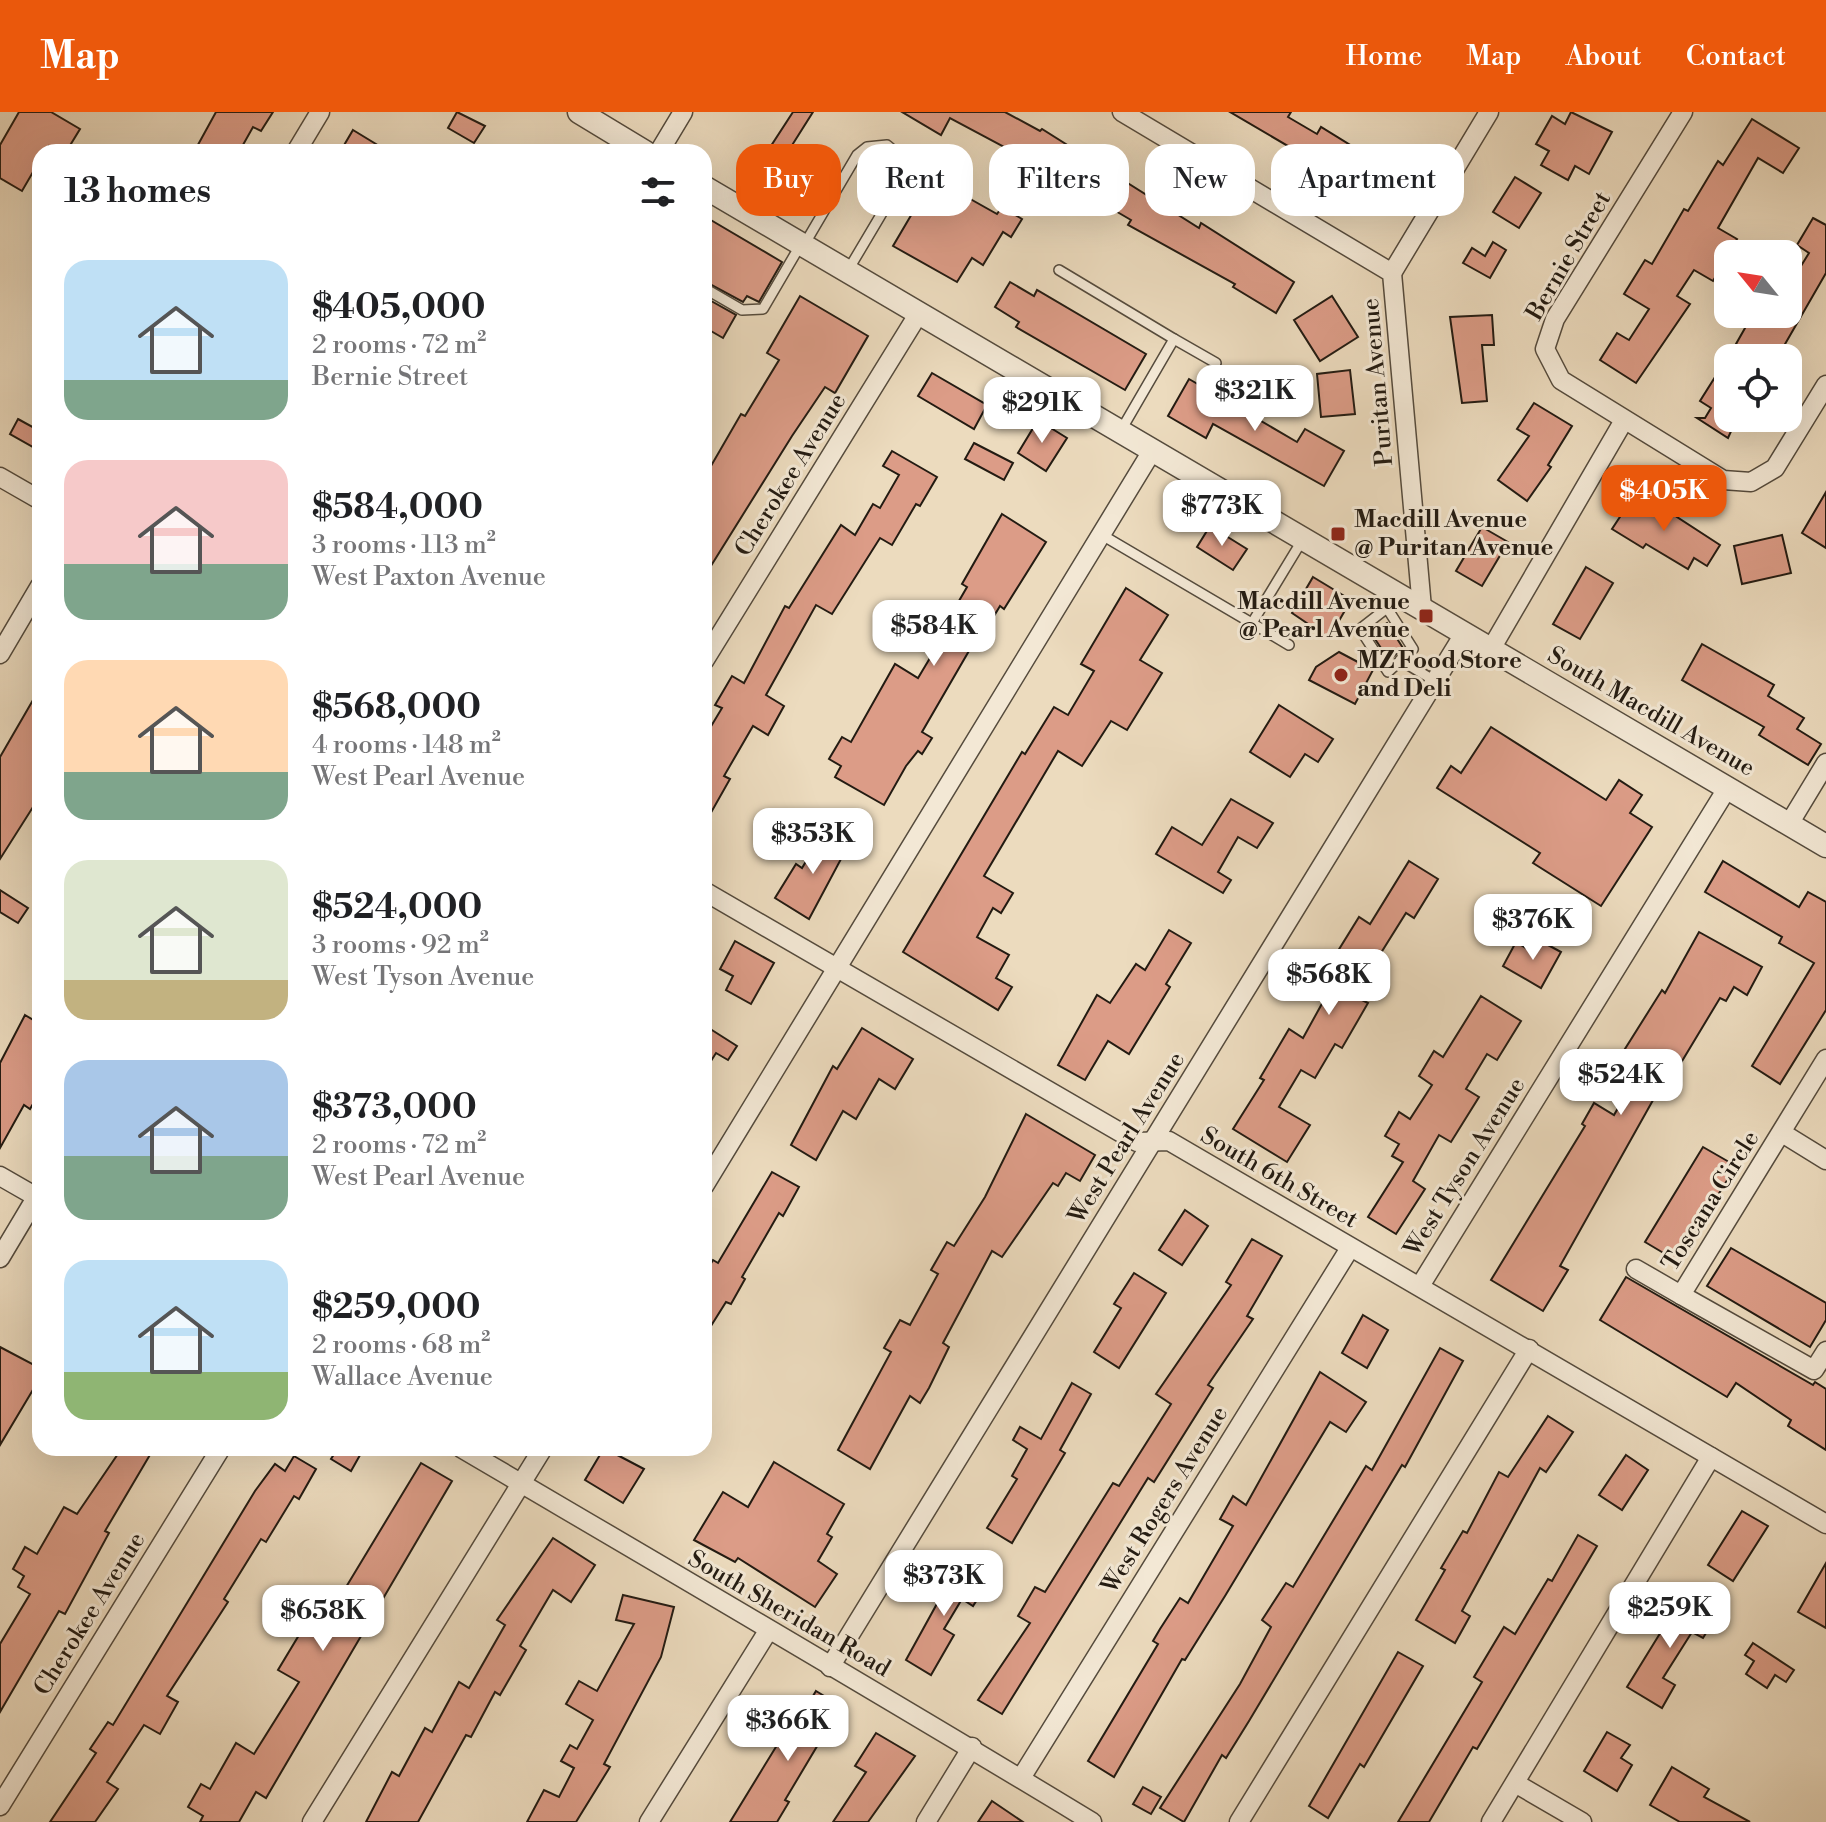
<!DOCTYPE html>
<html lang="en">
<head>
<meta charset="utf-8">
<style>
	:root { --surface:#fff; --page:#f2f2f2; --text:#202124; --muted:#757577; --accent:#ea580c }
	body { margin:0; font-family:"Libre Bodoni",serif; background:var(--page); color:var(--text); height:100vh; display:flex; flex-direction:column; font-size:30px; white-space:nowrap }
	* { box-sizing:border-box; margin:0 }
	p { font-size:26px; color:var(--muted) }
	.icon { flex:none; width:44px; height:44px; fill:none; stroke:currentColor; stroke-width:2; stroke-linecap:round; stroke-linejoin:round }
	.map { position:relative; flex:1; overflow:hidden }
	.sheet { position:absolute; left:32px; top:32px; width:680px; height:1312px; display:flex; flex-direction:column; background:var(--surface); border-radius:24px; box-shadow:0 8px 32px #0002 }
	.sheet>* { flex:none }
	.top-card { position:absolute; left:736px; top:32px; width:760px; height:72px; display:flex; gap:16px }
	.needle { width:52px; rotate:300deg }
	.controls { position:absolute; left:1714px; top:128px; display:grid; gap:16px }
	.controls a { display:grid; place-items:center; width:88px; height:88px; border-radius:16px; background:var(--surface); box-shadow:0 8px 32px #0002; font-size:40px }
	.price { position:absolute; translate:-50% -68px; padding:0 18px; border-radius:16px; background:#fff; color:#222; font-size:26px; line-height:52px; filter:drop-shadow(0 2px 4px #0008) }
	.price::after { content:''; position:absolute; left:50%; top:48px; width:24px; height:18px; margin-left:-12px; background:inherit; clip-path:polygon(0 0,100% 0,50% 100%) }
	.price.current { background:var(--accent); color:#fff }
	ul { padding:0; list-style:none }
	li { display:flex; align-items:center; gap:24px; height:200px; padding:0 32px }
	li span { display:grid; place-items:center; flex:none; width:224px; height:160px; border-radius:24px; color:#555 }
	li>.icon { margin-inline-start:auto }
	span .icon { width:96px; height:96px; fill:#fffc; stroke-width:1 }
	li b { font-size:34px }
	h2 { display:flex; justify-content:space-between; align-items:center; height:96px; padding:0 32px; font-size:34px }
	.pill { padding:0 28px; border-radius:24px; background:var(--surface); box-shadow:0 8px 32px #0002; font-size:28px; line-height:72px }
	.pill.current { background:var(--accent); color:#fff }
	header { display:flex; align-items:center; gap:48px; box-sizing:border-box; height:112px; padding:0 40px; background:var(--accent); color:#fff }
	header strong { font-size:38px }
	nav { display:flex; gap:44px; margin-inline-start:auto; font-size:28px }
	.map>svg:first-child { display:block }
</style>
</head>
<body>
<header>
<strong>Map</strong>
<nav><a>Home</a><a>Map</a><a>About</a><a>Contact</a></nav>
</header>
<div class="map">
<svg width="1826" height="1710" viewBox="0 0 1826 1710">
	<rect width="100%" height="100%" fill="#ecdbbe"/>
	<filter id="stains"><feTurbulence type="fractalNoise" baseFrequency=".0025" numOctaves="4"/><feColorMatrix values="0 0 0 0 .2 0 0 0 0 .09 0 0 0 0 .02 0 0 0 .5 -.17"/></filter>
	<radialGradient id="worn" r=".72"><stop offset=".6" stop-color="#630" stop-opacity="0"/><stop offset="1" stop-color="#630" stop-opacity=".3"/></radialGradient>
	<g fill="#dc9c87" stroke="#231b12" stroke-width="2">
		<polygon points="19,0 51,0 80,17 66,40 49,34 45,40 40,40 40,48 22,79 0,66 0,33"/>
		<polygon points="216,0 273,0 261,19 253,15 239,40 194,40"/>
		<polygon points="457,0 485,14 474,31 448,16"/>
		<polygon points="793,0 813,0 784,46 769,37"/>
		<polygon points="902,0 1005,0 1040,19 1042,17 1199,116 1201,111 1294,170 1276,201 1233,175 1235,172 1128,113 1131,108 1078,77 1081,73 1050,53 1047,58 950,6 941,23"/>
		<polygon points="1230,0 1291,0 1288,5 1317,22 1321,15 1378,50 1384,40 1407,53 1385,91"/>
		<polygon points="1571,0 1612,20 1589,62 1575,54 1568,68 1541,53 1549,39 1536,32 1552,4 1565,12"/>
		<polygon points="1752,7 1799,36 1783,61 1758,46 1718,116 1737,127 1728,142 1728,159 1721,155 1713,169 1694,158 1677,184 1690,192 1636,271 1600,248 1617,221 1629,228 1649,197 1624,182 1645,148 1652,152 1684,97 1688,99 1718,49 1723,53"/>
		<polygon points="353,18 389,40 340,40"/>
		<polygon points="1515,65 1541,81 1519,116 1493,100"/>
		<polygon points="933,66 997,102 1002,95 1022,107 1011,125 1003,120 983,153 972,146 957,170 893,134"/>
		<polygon points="704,104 782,150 759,190 747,184 743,190 704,169"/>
		<polygon points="1813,106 1826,113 1826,161 1777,246 1744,246 1748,239 1736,232 1753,202 1788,202 1788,175 1809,141 1797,133"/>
		<polygon points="1493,130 1506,138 1490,166 1463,151 1472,136 1485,144"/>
		<polygon points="1010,170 1034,184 1037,178 1146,242 1125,278 1016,215 1019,210 995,195"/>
		<polygon points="800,184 868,224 835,281 825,275 792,324 704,465 704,366 741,302 745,304 779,248 767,241"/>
		<polygon points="1332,184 1358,225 1320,249 1294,208"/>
		<polygon points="704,185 736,203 723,226 704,215"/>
		<polygon points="1492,203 1494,233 1482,233 1487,289 1462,291 1450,205"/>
		<polygon points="1350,258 1355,302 1321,305 1317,262"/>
		<polygon points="932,261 987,293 974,317 918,284"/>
		<polygon points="1717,262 1728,270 1728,306 1737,306 1728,326 1697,306 1705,306 1711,296 1700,289"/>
		<polygon points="1189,267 1297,330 1305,317 1344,339 1324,374 1213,312 1206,326 1168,304"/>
		<polygon points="1534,291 1572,314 1548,353 1551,355 1527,389 1498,368 1529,324 1517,317"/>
		<polygon points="18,307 40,319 40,339 10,322"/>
		<polygon points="1038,308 1067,326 1046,359 1018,341"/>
		<polygon points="974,331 1013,351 1004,368 965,347"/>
		<polygon points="892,339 937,365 920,394 916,392 892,433 880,426 832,502 816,493 766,583 784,594 768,623 753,614 724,664 730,667 704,713 704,626 722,596 715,593 732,564 744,571 785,494 789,496 841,413 855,423 873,392 880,396 899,363 883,354"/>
		<polygon points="1637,379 1720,433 1707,454 1694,446 1688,457 1646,432 1643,436 1612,417"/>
		<polygon points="1826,380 1826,436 1802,421"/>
		<polygon points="1002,402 1046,430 1004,497 1000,494 976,534 973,532 922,620 932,626 922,642 918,639 906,654 884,693 835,665 841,654 829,647 842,625 851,630 895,552 918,566 936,536 923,529 931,515 941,520 967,475 962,472"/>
		<polygon points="1210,414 1247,437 1233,458 1197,435"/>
		<polygon points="1482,415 1508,430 1482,474 1456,459"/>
		<polygon points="1782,423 1791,461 1742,472 1734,434"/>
		<polygon points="1586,455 1613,471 1580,527 1553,512"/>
		<polygon points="1313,465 1351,488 1329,526 1292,501"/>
		<polygon points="1126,476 1168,503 1140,548 1162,561 1127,618 1111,609 1082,654 1058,639 984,764 1013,781 1001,801 993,796 977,825 1009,843 996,866 1012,875 998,898 903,840 1022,640 1025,642 1054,595 1068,603 1094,559 1081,552"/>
		<polygon points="1387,511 1403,536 1389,548 1371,521"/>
		<polygon points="1702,532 1774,573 1768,584 1804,606 1797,617 1821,632 1808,653 1759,623 1764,615 1682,568"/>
		<polygon points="1339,540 1373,558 1355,592 1309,568 1316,555"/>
		<polygon points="40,576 40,684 0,747 0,645"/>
		<polygon points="1279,593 1333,627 1318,650 1305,642 1290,665 1250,640"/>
		<polygon points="1491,615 1606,688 1619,668 1642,683 1630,701 1652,715 1601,794 1533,751 1540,741 1437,676 1451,654 1461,661"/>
		<polygon points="1231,687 1273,711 1257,736 1238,725 1218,760 1231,768 1223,781 1156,742 1172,715 1202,733"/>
		<polygon points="825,718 849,732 809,807 775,786 796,752 802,756"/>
		<polygon points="1409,749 1438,767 1414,806 1406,801 1354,884 1368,891 1342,936 1335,932 1315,966 1301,958 1279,995 1310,1013 1287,1050 1233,1017 1264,968 1260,966 1289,917 1303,926 1324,888 1312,881 1359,805 1370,812"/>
		<polygon points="1723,749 1799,795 1808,780 1826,790 1826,898 1780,972 1752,954 1814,851 1779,831 1782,825 1705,780"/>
		<polygon points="0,778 28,796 18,811 0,800"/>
		<polygon points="1169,818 1191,831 1166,872 1170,875 1129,942 1108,929 1085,968 1058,953 1097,883 1110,891 1136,852 1145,858"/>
		<polygon points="1699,820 1762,855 1747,883 1734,875 1726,889 1720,886 1661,984 1657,981 1560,1154 1568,1158 1543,1199 1491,1168 1585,1014 1582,1012 1594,991 1614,1003 1634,968 1613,956 1662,878 1665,881"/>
		<polygon points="1535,826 1561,840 1541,876 1503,854 1516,830 1529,838"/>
		<polygon points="735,829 774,851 751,892 726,878 733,864 720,857"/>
		<polygon points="1481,884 1521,909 1497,948 1487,942 1466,977 1479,985 1451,1030 1439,1023 1413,1069 1425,1077 1396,1122 1368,1105 1403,1050 1392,1044 1399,1032 1385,1024 1399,1000 1410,1007 1432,973 1419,964 1434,939 1443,945"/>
		<polygon points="25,903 40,912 40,980 30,997 24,993 0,1036 0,951"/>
		<polygon points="704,913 737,934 728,948 716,941 704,960"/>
		<polygon points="862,916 913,947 895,977 879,967 856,1007 843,999 816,1048 791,1033 833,954 837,957"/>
		<polygon points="1026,1002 1095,1043 1080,1069 1066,1061 1058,1074 1053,1071 1002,1145 992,1139 943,1231 949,1235 929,1276 920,1291 910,1284 870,1357 838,1338 891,1240 884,1236 900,1208 910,1213 938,1162 931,1158 947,1130 954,1134 985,1085"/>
		<polygon points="1703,1035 1736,1054 1677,1149 1645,1130"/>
		<polygon points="772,1060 799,1075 783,1104 779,1101 742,1165 745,1167 731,1192 726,1190 704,1225 704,1163 713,1148 718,1151"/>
		<polygon points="1185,1098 1208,1114 1182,1153 1159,1138"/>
		<polygon points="1252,1127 1282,1144 1247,1204 1253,1207 1208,1273 1213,1276 1154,1370 1148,1366 1002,1602 978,1588 1030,1511 1018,1504 1035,1475 1045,1480 1113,1371 1119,1374 1171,1292 1156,1282 1231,1173 1226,1170"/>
		<polygon points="1731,1136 1826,1191 1826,1208 1810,1235 1707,1174"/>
		<polygon points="1134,1161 1166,1181 1119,1256 1094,1240 1121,1196 1114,1192"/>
		<polygon points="1626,1165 1813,1273 1815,1270 1826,1277 1826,1338 1788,1314 1791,1308 1736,1271 1727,1285 1600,1208"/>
		<polygon points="1363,1203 1388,1218 1367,1256 1342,1241"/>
		<polygon points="0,1235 40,1256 40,1266 0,1333"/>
		<polygon points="1440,1236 1463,1249 1405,1355 1402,1353 1249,1609 1226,1646 1222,1643 1184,1710 1160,1696 1240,1572 1271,1515 1262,1508 1286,1471 1293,1475 1366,1354 1372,1358"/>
		<polygon points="1320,1260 1366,1290 1346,1320 1330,1310 1225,1484 1185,1548 1182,1547 1114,1665 1088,1649 1158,1532 1153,1529 1160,1517 1180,1486 1188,1491 1233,1414 1220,1407 1233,1384 1246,1393"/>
		<polygon points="1072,1271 1091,1282 1060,1338 1065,1341 1012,1431 987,1416 1017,1367 1012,1364 1027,1337 1013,1328 1020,1315 1041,1327"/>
		<polygon points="1548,1304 1573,1320 1546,1360 1540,1356 1462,1499 1470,1504 1455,1531 1416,1508 1445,1458 1441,1456 1463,1419 1467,1421 1499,1360 1508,1365"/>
		<polygon points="122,1336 154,1336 105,1419 109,1421 65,1502 59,1499 0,1600 0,1532 30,1482 18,1475 24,1464 13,1457 25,1435 37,1442 64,1395 77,1402"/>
		<polygon points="338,1336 364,1336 351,1359 331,1347"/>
		<polygon points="604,1336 644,1357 623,1391 585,1368"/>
		<polygon points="1626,1343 1648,1358 1622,1398 1599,1383"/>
		<polygon points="294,1344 316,1357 299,1387 294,1384 266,1430 261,1427 224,1487 228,1490 167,1584 178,1590 160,1622 144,1613 107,1670 118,1677 95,1710 50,1710 96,1641 90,1637 108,1610 113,1613 255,1379 275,1352 285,1359"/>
		<polygon points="774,1350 844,1392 827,1422 832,1425 818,1449 837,1462 815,1495 738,1446 735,1450 694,1428 723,1380 748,1395"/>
		<polygon points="421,1351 452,1369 266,1686 256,1680 239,1710 200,1710 203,1704 188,1695 201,1672 210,1677 236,1631 254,1642 299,1570 278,1558 299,1523 279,1511 290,1491 317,1507 329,1486 337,1490"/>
		<polygon points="1742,1399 1768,1414 1733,1469 1708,1453"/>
		<polygon points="1578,1423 1597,1434 1477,1637 1473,1635 1429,1710 1398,1710 1482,1570 1474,1565 1504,1515 1515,1522 1548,1467 1552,1469"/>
		<polygon points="553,1426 595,1453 571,1490 553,1478 520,1534 526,1538 500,1583 495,1580 471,1625 466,1623 418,1710 366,1710 392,1660 399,1664 425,1616 432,1620 459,1570 469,1576 505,1513 497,1508"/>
		<polygon points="1826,1451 1826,1516 1798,1500"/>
		<polygon points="955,1452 987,1472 973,1494 962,1487 944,1517 954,1523 931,1563 906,1548 939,1488 934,1485"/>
		<polygon points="623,1483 674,1495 661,1545 604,1652 610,1655 576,1710 527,1710 544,1678 559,1685 574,1656 561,1649 570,1633 577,1637 593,1608 566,1592 579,1569 597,1579 634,1512 616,1508"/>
		<polygon points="1683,1484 1717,1503 1703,1526 1692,1520 1663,1566 1675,1573 1662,1596 1627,1575"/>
		<polygon points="1753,1531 1794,1558 1786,1570 1775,1563 1767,1576 1746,1562 1754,1549 1745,1543"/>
		<polygon points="1398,1540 1423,1554 1364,1655 1360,1652 1328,1706 1309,1694"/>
		<polygon points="816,1579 844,1596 822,1633 819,1631 785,1688 789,1690 777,1710 730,1710 782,1625 787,1628"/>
		<polygon points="1607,1620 1630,1633 1621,1646 1632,1653 1617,1679 1584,1659"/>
		<polygon points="876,1621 915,1644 868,1710 833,1710 866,1660 855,1654"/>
		<polygon points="1672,1655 1709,1677 1704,1685 1750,1710 1680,1710 1650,1693"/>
		<polygon points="1143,1675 1161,1685 1151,1702 1133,1692"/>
		<polygon points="992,1689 1023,1710 978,1710"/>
	</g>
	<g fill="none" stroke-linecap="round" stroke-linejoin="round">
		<g stroke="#554b3d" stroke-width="12">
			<g id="service">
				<polyline points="804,133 857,43 867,35 887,33 899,43 901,69 847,160"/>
				<polyline points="1059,158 1174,227 1120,320"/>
				<polyline points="704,176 742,198 763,197 801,132"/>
				<polyline points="1174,227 1216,251"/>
				<polyline points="1102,423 1289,533"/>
				<polyline points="1387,496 1413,537 1388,560 1360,517 1387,496 1393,482"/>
				<polyline points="1252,511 1303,427"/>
				<polyline points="1400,548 1435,569"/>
			</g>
		</g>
		<g stroke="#554b3d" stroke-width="21">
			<g id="minor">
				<polyline points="1122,0 1392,161 1422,496"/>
				<polyline points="1683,0 1555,207 1545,237 1561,268 1723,368 1751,370 1775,356 1826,273"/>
				<polyline points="296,40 320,0"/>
				<polyline points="659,40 683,0"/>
				<polyline points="1392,161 1489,0"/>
				<polyline points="0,365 40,388"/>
				<polyline points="1491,537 1623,310"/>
				<polyline points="0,542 40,474"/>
				<polyline points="704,549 919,201"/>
				<polyline points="1789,712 1826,651"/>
				<polyline points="704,779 1137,1030 1169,1029 1826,1412"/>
				<polyline points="1826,947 1681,1183 1814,1258 1826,1239"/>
				<polyline points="1782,1021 1826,1048"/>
				<polyline points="0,1064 40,1087"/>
				<polyline points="704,1074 1152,339"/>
				<polyline points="0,1146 40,1079"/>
				<polyline points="1636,1157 1681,1183"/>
				<polyline points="1420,1174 1728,675"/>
				<path d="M461,1336C672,1460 883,1583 1092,1710"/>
				<polyline points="830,1555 1464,522"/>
				<polyline points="1021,1666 1350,1136"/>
				<polyline points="1515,1671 1582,1710"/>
				<polyline points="0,1694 221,1336"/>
				<polyline points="312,1710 543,1336"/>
				<polyline points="649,1710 768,1519"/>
				<polyline points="926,1710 972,1635"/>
				<polyline points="1239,1710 1529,1237"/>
				<polyline points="1491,1710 1711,1345"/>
			</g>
		</g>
		<g stroke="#554b3d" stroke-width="25">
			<g id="tertiary">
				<polyline points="579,0 645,40"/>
				<polyline points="704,75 1826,734"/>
			</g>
		</g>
		<use href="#service" stroke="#f3e8d5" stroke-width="9"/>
		<use href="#minor" stroke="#f3e8d5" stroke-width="18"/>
		<use href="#tertiary" stroke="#f3e8d5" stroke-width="22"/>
	</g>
	<g fill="#8f2418" stroke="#f3e8d5" stroke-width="3">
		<rect x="1330" y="414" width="16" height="16" rx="4"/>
		<rect x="1418" y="496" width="16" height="16" rx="4"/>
		<circle cx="1341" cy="563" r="8"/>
	</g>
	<g text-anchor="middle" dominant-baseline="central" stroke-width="6" stroke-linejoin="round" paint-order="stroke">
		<g font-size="24" fill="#231b12" stroke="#f3e8d5">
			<text transform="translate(1569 144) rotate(-60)">Bernie Street</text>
			<text transform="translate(1378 270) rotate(-95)">Puritan Avenue</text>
			<text transform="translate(791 363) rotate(-58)">Cherokee Avenue</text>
			<text transform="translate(1651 600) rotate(30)">South Macdill Avenue</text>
			<text transform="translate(1127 1026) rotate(-58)">West Pearl Avenue</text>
			<text transform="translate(1465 1055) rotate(-58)">West Tyson Avenue</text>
			<text transform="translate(1279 1066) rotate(30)">South 6th Street</text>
			<text transform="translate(1711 1089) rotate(-58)">Toscana Circle</text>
			<text transform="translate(1165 1388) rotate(-58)">West Rogers Avenue</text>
			<text transform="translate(90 1502) rotate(-58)">Cherokee Avenue</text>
			<text transform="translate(789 1502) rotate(30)">South Sheridan Road</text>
		</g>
		<g font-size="24" font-weight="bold" fill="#231b12" stroke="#f3e8d5" text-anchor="start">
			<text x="1354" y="408">Macdill Avenue<tspan x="1354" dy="28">@ Puritan Avenue</tspan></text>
			<text x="1410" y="490" text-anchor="end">Macdill Avenue<tspan x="1410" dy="28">@ Pearl Avenue</tspan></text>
			<text x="1357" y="549">MZ Food Store<tspan x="1357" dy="28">and Deli</tspan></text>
		</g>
	</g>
	<rect width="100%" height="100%" filter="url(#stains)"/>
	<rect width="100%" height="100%" fill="url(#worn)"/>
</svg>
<div class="controls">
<a><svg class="needle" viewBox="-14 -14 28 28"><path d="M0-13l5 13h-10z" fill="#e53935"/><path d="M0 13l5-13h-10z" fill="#757577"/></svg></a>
<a><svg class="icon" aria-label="locate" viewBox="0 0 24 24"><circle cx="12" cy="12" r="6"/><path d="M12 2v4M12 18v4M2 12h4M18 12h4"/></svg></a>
</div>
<b class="price" style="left:1255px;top:321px">$321K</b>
<b class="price" style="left:1042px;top:333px">$291K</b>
<b class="price current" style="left:1664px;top:421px">$405K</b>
<b class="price" style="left:1222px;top:436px">$773K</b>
<b class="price" style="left:934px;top:556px">$584K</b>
<b class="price" style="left:813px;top:764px">$353K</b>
<b class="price" style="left:1533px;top:850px">$376K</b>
<b class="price" style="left:1329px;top:905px">$568K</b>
<b class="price" style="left:1621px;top:1005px">$524K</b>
<b class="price" style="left:944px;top:1506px">$373K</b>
<b class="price" style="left:1670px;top:1538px">$259K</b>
<b class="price" style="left:323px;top:1541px">$658K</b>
<b class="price" style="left:788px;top:1651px">$366K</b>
<div class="top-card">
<a class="pill current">Buy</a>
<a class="pill">Rent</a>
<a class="pill">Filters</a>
<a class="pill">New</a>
<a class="pill">Apartment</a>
</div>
<section class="sheet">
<h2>13 homes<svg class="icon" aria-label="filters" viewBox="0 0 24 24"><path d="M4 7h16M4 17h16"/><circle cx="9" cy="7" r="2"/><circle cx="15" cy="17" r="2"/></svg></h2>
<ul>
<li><span style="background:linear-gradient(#bfe0f5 75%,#7fa58c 0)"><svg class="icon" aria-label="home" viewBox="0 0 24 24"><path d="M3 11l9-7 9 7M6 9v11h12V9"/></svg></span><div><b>$405,000</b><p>2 rooms · 72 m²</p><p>Bernie Street</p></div></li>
<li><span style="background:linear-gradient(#f6c9c9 65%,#7fa58c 0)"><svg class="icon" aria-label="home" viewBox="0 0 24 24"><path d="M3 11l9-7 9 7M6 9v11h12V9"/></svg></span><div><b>$584,000</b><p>3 rooms · 113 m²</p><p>West Paxton Avenue</p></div></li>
<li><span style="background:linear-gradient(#ffd9b3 70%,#7fa58c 0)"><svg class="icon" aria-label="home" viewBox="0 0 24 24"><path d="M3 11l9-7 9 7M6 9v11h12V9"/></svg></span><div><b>$568,000</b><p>4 rooms · 148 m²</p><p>West Pearl Avenue</p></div></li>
<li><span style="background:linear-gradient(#dfe7d0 75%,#c2b280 0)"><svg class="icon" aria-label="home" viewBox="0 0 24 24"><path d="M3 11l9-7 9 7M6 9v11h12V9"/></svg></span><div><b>$524,000</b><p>3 rooms · 92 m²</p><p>West Tyson Avenue</p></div></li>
<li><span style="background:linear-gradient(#a9c7e8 60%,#7fa58c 0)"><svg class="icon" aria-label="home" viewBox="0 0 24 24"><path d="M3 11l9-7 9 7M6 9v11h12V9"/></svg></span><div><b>$373,000</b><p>2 rooms · 72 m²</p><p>West Pearl Avenue</p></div></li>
<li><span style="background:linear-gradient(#bfe0f5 70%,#8fb573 0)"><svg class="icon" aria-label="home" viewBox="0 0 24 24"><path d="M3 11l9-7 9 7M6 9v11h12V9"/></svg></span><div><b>$259,000</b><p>2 rooms · 68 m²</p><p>Wallace Avenue</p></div></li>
</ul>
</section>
</div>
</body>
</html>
